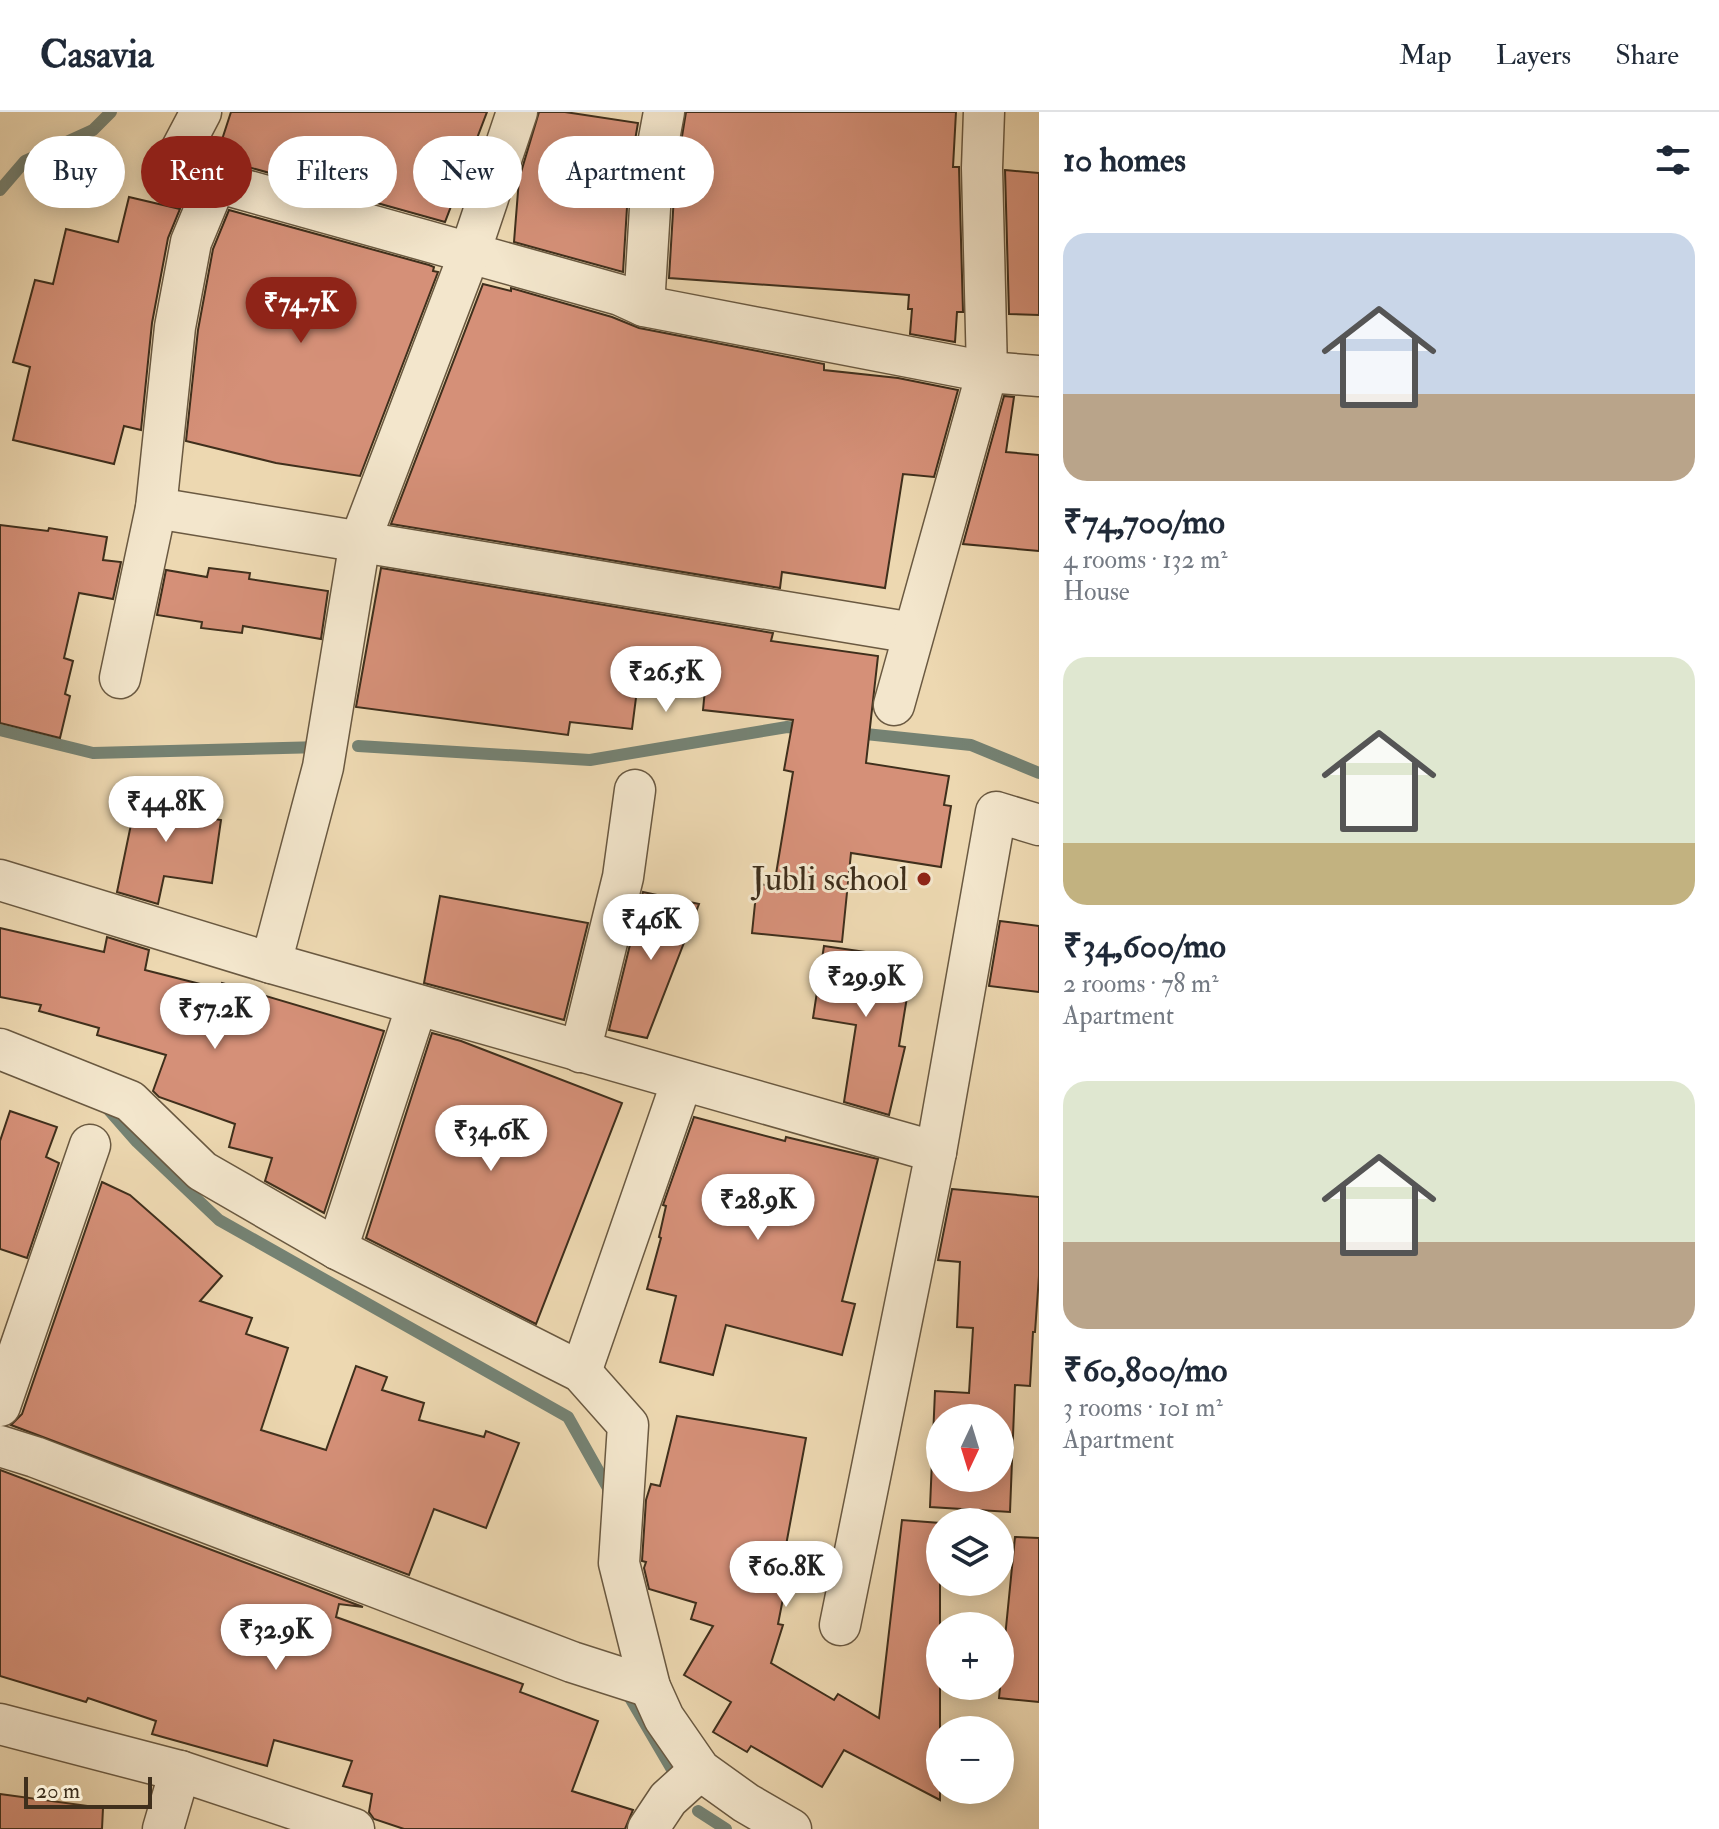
<!DOCTYPE html>
<html lang="en">
<head>
<meta charset="utf-8">
<style>
	:root { --surface:#fff; --page:#f6f6f7; --text:#1f2937; --muted:#747a83; --line:#e0e1e3; --accent:#8f2418 }
	body { margin:0; font-family:"IM FELL Double Pica",serif; background:var(--page); color:var(--text); height:100vh; display:flex; flex-direction:column; font-size:30px; white-space:nowrap }
	* { box-sizing:border-box; margin:0 }
	p { font-size:26px; color:var(--muted) }
	.icon { flex:none; width:44px; height:44px; fill:none; stroke:currentColor; stroke-width:2; stroke-linecap:round; stroke-linejoin:round }
	.map { position:relative; flex:1; overflow:hidden }
	.drawer { display:flex; flex-direction:column; background:var(--surface); width:680px }
	.drawer>* { flex:none }
	.hud { position:absolute; left:24px; top:24px; width:760px; height:72px; display:flex; gap:16px }
	.needle { width:52px; rotate:184deg }
	.tools { position:absolute; left:926px; top:1292px; display:grid; gap:16px }
	.tools a { display:grid; place-items:center; width:88px; height:88px; border-radius:50%; background:var(--surface); box-shadow:0 4px 20px #0003; font-size:40px }
	.scale { position:absolute; left:24px; bottom:20px; width:128px; box-sizing:border-box; padding-left:8px; border:4px solid #3f2f1c; border-top:0; font-size:22px; line-height:28px; white-space:nowrap; color:#3f2f1c; -webkit-text-stroke:6px #f3e6cc; paint-order:stroke }
	.price { position:absolute; translate:-50% -68px; padding:0 18px; border-radius:28px; background:#fff; color:#222; font-size:26px; line-height:52px; filter:drop-shadow(0 2px 4px #0008) }
	.price::after { content:''; position:absolute; left:50%; top:48px; width:24px; height:18px; margin-left:-12px; background:inherit; clip-path:polygon(0 0,100% 0,50% 100%) }
	.price.selected { background:var(--accent); color:#fff }
	ul { padding:0; list-style:none }
	li { display:grid; align-content:center; gap:16px; height:424px; padding:0 24px }
	li span { display:grid; place-items:center; height:248px; border-radius:24px; color:#555 }
	li>.icon { margin-inline-start:auto }
	span .icon { width:144px; height:144px; fill:#fffc; stroke-width:1 }
	li b { font-size:34px }
	h2 { display:flex; justify-content:space-between; align-items:center; height:96px; padding:0 24px; font-size:34px }
	.pill { padding:0 28px; border-radius:36px; background:var(--surface); box-shadow:0 4px 20px #0003; font-size:28px; line-height:72px }
	.pill.selected { background:var(--accent); color:#fff }
	header { display:flex; align-items:center; gap:48px; box-sizing:border-box; height:112px; padding:0 40px; background:var(--surface); border-bottom:2px solid var(--line) }
	header strong { font-size:38px }
	nav { display:flex; gap:44px; margin-inline-start:auto; font-size:28px }
	main { display:flex; flex:1; min-height:0 }
	.map>svg:first-child { display:block }
</style>
</head>
<body>
<header>
<strong>Casavia</strong>
<nav><a>Map</a><a>Layers</a><a>Share</a></nav>
</header>
<main>
<div class="map">
<svg width="1039" height="1717" viewBox="0 0 1039 1717">
	<rect width="100%" height="100%" fill="#edd8b1"/>
	<filter id="stains"><feTurbulence type="fractalNoise" baseFrequency=".0025" numOctaves="4"/><feColorMatrix values="0 0 0 0 .2 0 0 0 0 .09 0 0 0 0 .02 0 0 0 .5 -.17"/></filter>
	<radialGradient id="worn" r=".72"><stop offset=".6" stop-color="#630" stop-opacity="0"/><stop offset="1" stop-color="#630" stop-opacity=".3"/></radialGradient>
	<g fill="none" stroke-linecap="round" stroke-linejoin="round">
		<g stroke="#758273" stroke-width="12">
			<polyline points="0,78 25,49 93,18 111,0"/>
			<polyline points="0,618 93,641 322,635"/>
			<polyline points="856,621 971,633 1039,661"/>
			<polyline points="358,634 590,648 787,615 806,617"/>
			<polyline points="108,997 137,1030 219,1108 568,1305 608,1376 608,1386"/>
			<polyline points="626,1579 677,1666"/>
			<polyline points="698,1699 726,1717"/>
		</g>
	</g>
	<g fill="#d59078" stroke="#3f2f1c" stroke-width="2" fill-rule="evenodd">
		<polygon points="231,0 487,0 445,110 216,46"/>
		<polygon points="539,0 565,0 638,11 629,63 623,160 514,130 519,67"/>
		<polygon points="686,0 956,0 953,55 959,55 963,200 957,200 955,230 910,222 912,197 908,197 909,183 669,166 675,67"/>
		<polygon points="1005,58 1039,61 1039,203 1009,202"/>
		<polygon points="129,85 180,97 168,126 152,211 141,318 124,314 114,352 13,328 30,255 13,250 35,168 53,172 66,117 118,130"/>
		<polygon points="229,98 429,153 434,155 433,159 438,160 360,364 276,351 186,329 198,218 213,137"/>
		<polygon points="483,172 511,179 511,176 612,205 639,216 824,252 824,258 898,266 958,278 934,365 903,362 885,476 782,460 780,476 391,412"/>
		<polygon points="1004,284 1014,285 1006,340 1039,343 1039,439 963,432"/>
		<polygon points="0,413 48,419 49,416 107,425 103,448 121,450 113,487 79,481 64,546 73,549 65,582 70,584 60,626 0,611"/>
		<polygon points="209,456 250,461 249,467 328,479 321,527 243,514 242,521 201,516 202,510 157,503 166,458 207,465"/>
		<polygon points="381,456 773,521 771,529 878,544 866,651 949,664 944,693 951,694 941,755 851,741 842,830 752,821 757,772 774,774 793,660 784,658 793,608 703,598 705,577 638,570 632,617 570,610 568,623 356,595"/>
		<polygon points="140,669 181,678 177,701 221,708 212,771 164,764 158,792 117,780"/>
		<polygon points="643,780 699,792 647,926 609,918"/>
		<polygon points="440,784 588,811 564,908 424,871"/>
		<polygon points="1000,809 1039,814 1039,880 989,874"/>
		<polygon points="0,816 104,840 107,825 149,838 145,858 220,877 222,871 384,919 324,1101 265,1069 272,1046 229,1035 235,1012 159,985 153,979 166,943 97,923 99,916 39,899 41,893 0,885"/>
		<polygon points="824,834 908,846 902,884 907,885 899,934 905,935 889,1003 844,990 856,913 813,906"/>
		<polygon points="432,921 461,929 622,991 536,1212 366,1126"/>
		<polygon points="10,999 57,1015 46,1045 59,1051 27,1146 0,1137 0,1029"/>
		<polygon points="694,1005 785,1029 786,1025 878,1047 842,1189 855,1192 842,1243 726,1213 713,1263 660,1250 676,1184 647,1177 661,1126 659,1125 666,1094 663,1093"/>
		<polygon points="102,1070 130,1083 222,1164 200,1189 252,1206 246,1222 288,1236 261,1318 326,1338 356,1254 387,1265 382,1278 424,1291 419,1308 484,1325 486,1319 519,1331 486,1416 434,1397 409,1463 11,1313 22,1302"/>
		<path d="M952,1077L1039,1085V1164L1035,1220H1033L1030,1274L1015,1273L1010,1400L930,1395L935,1279L969,1281L973,1216L957,1215L960,1150L938,1148ZM940,1306H1000V1366H940Z"/>
		<polygon points="677,1304 806,1326 784,1444 791,1446 778,1512 783,1513 771,1551 834,1588 838,1582 879,1606 902,1408 940,1411 940,1688 844,1638 822,1675 751,1634 747,1640 713,1620 731,1590 684,1563 713,1514 691,1507 696,1491 649,1477 644,1456 646,1450 642,1449 646,1388 651,1372 660,1374"/>
		<polygon points="0,1358 363,1495 339,1492 336,1505 523,1572 520,1580 598,1609 572,1679 633,1698 625,1717 404,1717 374,1707 369,1700 372,1682 343,1674 352,1649 274,1628 267,1654 152,1622 156,1609 88,1586 86,1590 0,1564"/>
		<polygon points="1015,1425 1039,1426 1039,1590 999,1586"/>
		<polygon points="0,1682 103,1696 102,1717 0,1717"/>
	</g>
	<g fill="none" stroke-linecap="round" stroke-linejoin="round">
		<g stroke="#6a5941" stroke-width="43">
			<g id="minor">
				<polyline points="201,0 172,55 216,70 620,183 644,194 987,260 1039,264"/>
				<polyline points="644,194 652,64 664,0"/>
				<polyline points="156,396 913,521"/>
				<polyline points="120,566 156,396 175,215 191,130 216,70"/>
				<polyline points="894,593 987,260 982,56 984,0"/>
				<polyline points="0,768 271,851 936,1040"/>
				<polyline points="271,851 323,655 360,429 470,140 517,0"/>
				<polyline points="0,937 130,989 202,1059 337,1137 581,1260 628,1313 619,1451 650,1575 664,1606 700,1658 746,1691 791,1717"/>
				<polyline points="580,940 623,765 635,678"/>
				<polyline points="337,1137 417,893"/>
				<polyline points="581,1260 682,969"/>
				<polyline points="0,1294 90,1033"/>
				<polyline points="0,1334 35,1345 572,1550 650,1575"/>
				<polyline points="840,1513 936,1040 996,700 1039,713"/>
				<polyline points="0,1612 180,1659 354,1717"/>
				<polyline points="163,1717 180,1659"/>
				<polyline points="648,1717 668,1687 700,1658"/>
			</g>
		</g>
		<use href="#minor" stroke="#f3e6cc" stroke-width="40"/>
	</g>
	<circle fill="#8f2418" stroke="#f3e6cc" stroke-width="3" cx="924" cy="767" r="8"/>
	<g text-anchor="middle" dominant-baseline="central" stroke-width="6" stroke-linejoin="round" paint-order="stroke">
		<g font-size="34" fill="#3f2f1c" stroke="#f3e6cc" text-anchor="end">
			<text x="908" y="767">Jubli school</text>
		</g>
	</g>
	<rect width="100%" height="100%" filter="url(#stains)"/>
	<rect width="100%" height="100%" fill="url(#worn)"/>
</svg>
<div class="tools">
<a><svg class="needle" viewBox="-14 -14 28 28"><path d="M0-13l5 13h-10z" fill="#e53935"/><path d="M0 13l5-13h-10z" fill="#747a83"/></svg></a>
<a><svg class="icon" aria-label="layers" viewBox="0 0 24 24"><path d="M12 4l9 5-9 5-9-5zM3 14l9 5 9-5"/></svg></a>
<a>+</a>
<a>−</a>
</div>
<div class="scale">20 m</div>
<b class="price selected" style="left:301px;top:233px">₹74.7K</b>
<b class="price" style="left:666px;top:602px">₹26.5K</b>
<b class="price" style="left:166px;top:732px">₹44.8K</b>
<b class="price" style="left:651px;top:850px">₹46K</b>
<b class="price" style="left:866px;top:907px">₹29.9K</b>
<b class="price" style="left:215px;top:939px">₹57.2K</b>
<b class="price" style="left:491px;top:1061px">₹34.6K</b>
<b class="price" style="left:758px;top:1130px">₹28.9K</b>
<b class="price" style="left:786px;top:1497px">₹60.8K</b>
<b class="price" style="left:276px;top:1560px">₹32.9K</b>
<div class="hud">
<a class="pill">Buy</a>
<a class="pill selected">Rent</a>
<a class="pill">Filters</a>
<a class="pill">New</a>
<a class="pill">Apartment</a>
</div>
</div>
<section class="drawer">
<h2>10 homes<svg class="icon" aria-label="filters" viewBox="0 0 24 24"><path d="M4 7h16M4 17h16"/><circle cx="9" cy="7" r="2"/><circle cx="15" cy="17" r="2"/></svg></h2>
<ul>
<li><span style="background:linear-gradient(#c9d6e8 65%,#b9a48a 0)"><svg class="icon" aria-label="home" viewBox="0 0 24 24"><path d="M3 11l9-7 9 7M6 9v11h12V9"/></svg></span><div><b>₹74,700/mo</b><p>4 rooms · 132 m²</p><p>House</p></div></li>
<li><span style="background:linear-gradient(#dfe7d0 75%,#c2b280 0)"><svg class="icon" aria-label="home" viewBox="0 0 24 24"><path d="M3 11l9-7 9 7M6 9v11h12V9"/></svg></span><div><b>₹34,600/mo</b><p>2 rooms · 78 m²</p><p>Apartment</p></div></li>
<li><span style="background:linear-gradient(#dfe7d0 65%,#b9a48a 0)"><svg class="icon" aria-label="home" viewBox="0 0 24 24"><path d="M3 11l9-7 9 7M6 9v11h12V9"/></svg></span><div><b>₹60,800/mo</b><p>3 rooms · 101 m²</p><p>Apartment</p></div></li>
</ul>
</section>
</main>
</body>
</html>
